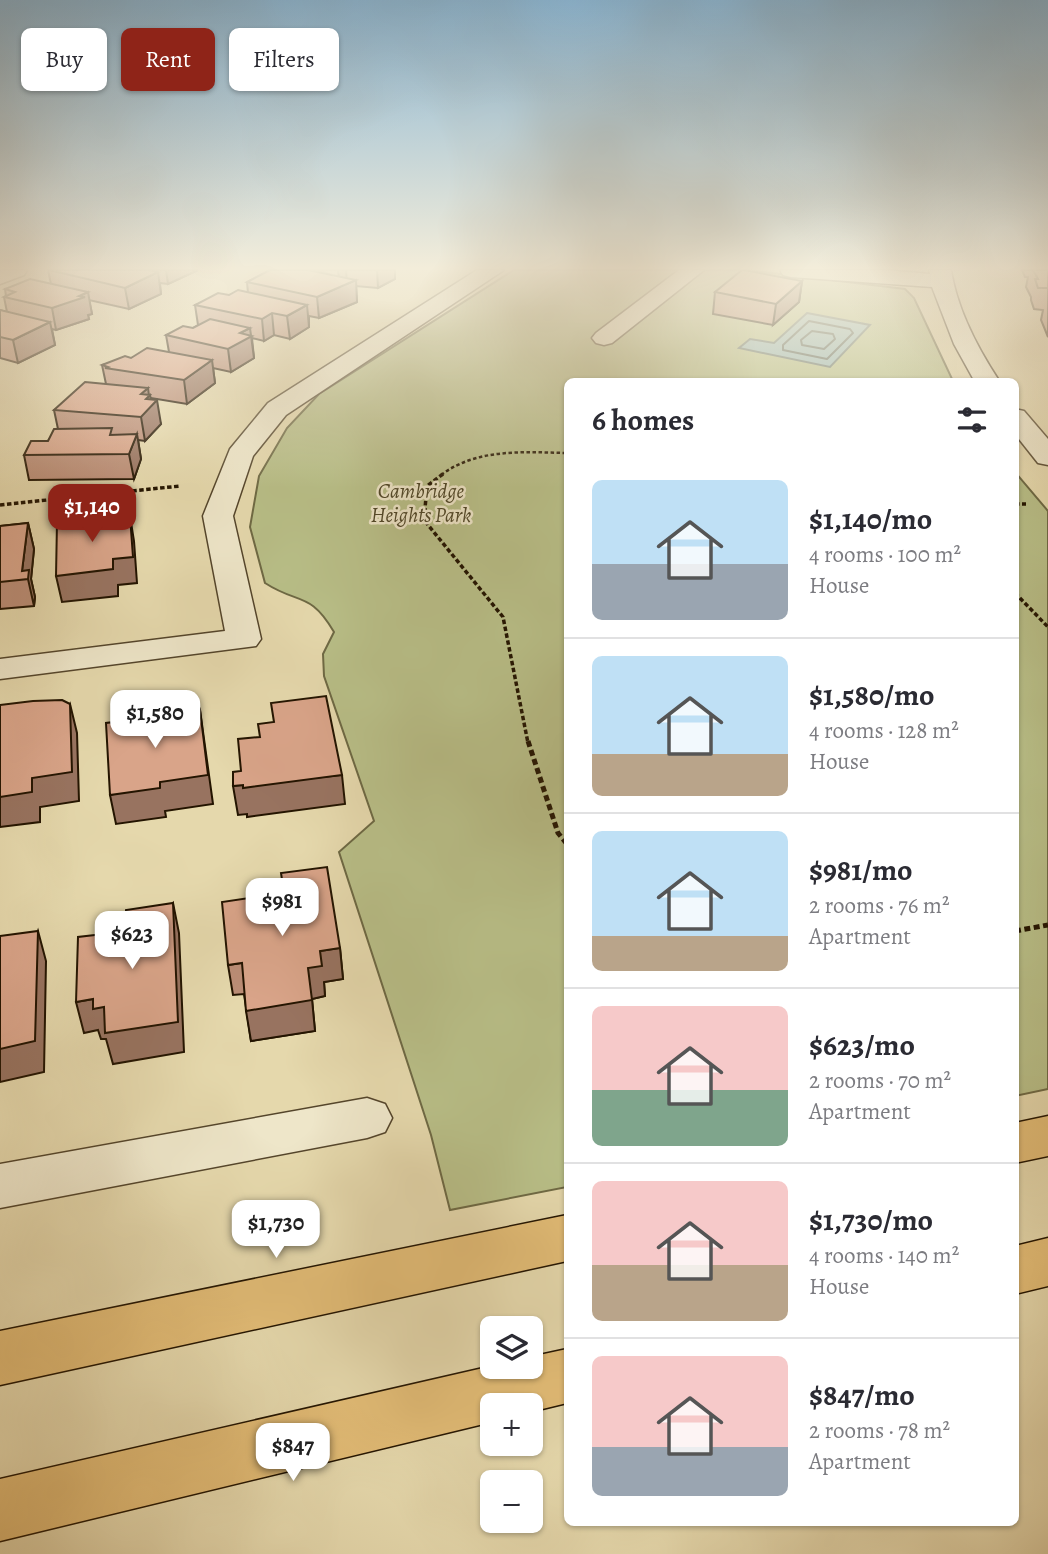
<!DOCTYPE html>
<html lang="en">
<head>
<meta charset="utf-8">
<style>
	:root { --surface:#fff; --page:#f2f2f3; --text:#2b2b33; --muted:#7c7c81; --line:#e1e1e2; --accent:#8f2418 }
	body { margin:0; font-family:Alegreya,serif; background:var(--page); color:var(--text); height:100vh; display:flex; flex-direction:column; font-size:26px; white-space:nowrap }
	* { box-sizing:border-box; margin:0 }
	p { font-size:23px; color:var(--muted) }
	.icon { flex:none; width:38px; height:38px; fill:none; stroke:currentColor; stroke-width:2; stroke-linecap:round; stroke-linejoin:round }
	.map { position:relative; flex:1; overflow:hidden }
	.side { position:absolute; left:564px; top:378px; width:455px; height:1148px; display:flex; flex-direction:column; background:var(--surface); border-radius:10px; box-shadow:0 2px 5px #0004 }
	.side>* { flex:none }
	.hud { position:absolute; left:21px; top:28px; width:438px; height:63px; display:flex; gap:14px }
	.buttons { position:absolute; left:480px; top:1316px; display:grid; gap:14px }
	.buttons a { display:grid; place-items:center; width:63px; height:63px; border-radius:10px; background:var(--surface); box-shadow:0 2px 5px #0004; font-size:35px }
	.price { position:absolute; translate:-50% -60px; padding:0 16px; border-radius:14px; background:#fff; color:#222; font-size:23px; line-height:46px; filter:drop-shadow(0 2px 4px #0008) }
	.price::after { content:''; position:absolute; left:50%; top:42px; width:21px; height:16px; margin-left:-10px; background:inherit; clip-path:polygon(0 0,100% 0,50% 100%) }
	.price.active { background:var(--accent); color:#fff }
	ul { padding:0; list-style:none }
	li { display:flex; align-items:center; gap:21px; height:175px; padding:0 28px }
	li+li { border-top:2px solid var(--line) }
	li span { display:grid; place-items:center; flex:none; width:196px; height:140px; border-radius:10px; color:#555 }
	li>.icon { margin-inline-start:auto }
	span .icon { width:84px; height:84px; fill:#fffc; stroke-width:1 }
	li b { font-size:30px }
	h2 { display:flex; justify-content:space-between; align-items:center; height:84px; padding:0 28px; font-size:30px }
	.pill { padding:0 24px; border-radius:10px; background:var(--surface); box-shadow:0 2px 5px #0004; font-size:24px; line-height:63px }
	.pill.active { background:var(--accent); color:#fff }
	.map>svg:first-child { display:block }
</style>
</head>
<body>
<div class="map">
<svg width="1048" height="1554" viewBox="0 0 1048 1554">
	<rect width="100%" height="100%" fill="#e5d8ac"/>
	<filter id="stains"><feTurbulence type="fractalNoise" baseFrequency=".00286" numOctaves="4"/><feColorMatrix values="0 0 0 0 .2 0 0 0 0 .09 0 0 0 0 .02 0 0 0 .5 -.17"/></filter>
	<radialGradient id="worn" r=".72"><stop offset=".6" stop-color="#630" stop-opacity="0"/><stop offset="1" stop-color="#630" stop-opacity=".3"/></radialGradient>
	<g fill="#b8be87" stroke="#6e6944" stroke-width="2">
		<path d="M514,270H748L905,289L914,298L953,381L567,382V1187L450,1210L431,1135L339,852L374,821L324,676L323,654L334,632C310,591 299,605 265,583L250,527L259,476L287,428L319,394Z"/>
		<polygon points="1015,472 1048,511 1048,1089 1015,1096"/>
	</g>
	<polygon fill="#9ab7b4" stroke="#6a766c" stroke-width="2" points="807,313 870,325 830,367 739,348 750,339 774,343"/>
	<g fill="none" stroke-linecap="round" stroke-linejoin="round">
		<g stroke="#5e665a" stroke-width="2">
			<polygon points="809,321 850,329 853,333 827,359 783,350 783,345"/>
			<polygon points="812,331 833,334 835,339 824,349 802,345 801,340"/>
		</g>
		<g stroke="#54452b" stroke-width="3">
			<g id="minor">
				<polygon points="0,270 27,270 24,275 0,284"/>
				<polygon points="477,270 504,270 286,415 253,456 233,516 261,639 256,646 0,679 0,659 225,631 203,516 230,449 268,403"/>
				<polygon points="679,270 704,270 612,343 604,345 596,343 592,338 596,333"/>
				<path d="M780,270H886L930,274L929,270H951C957,309 978,349 1000,382H975L954,344L932,287L791,277L783,275Z"/>
				<polygon points="1015,409 1024,411 1048,439 1048,465 1038,463 1015,434"/>
				<polygon points="367,1098 385,1104 392,1118 385,1132 367,1138 0,1208 0,1164"/>
			</g>
		</g>
		<g stroke="#231400" stroke-width="3">
			<g id="major">
				<polygon points="1048,1116 1048,1156 1015,1163 1015,1123"/>
				<polygon points="567,1215 567,1261 0,1385 0,1331"/>
				<polygon points="1048,1238 1048,1286 1015,1294 1015,1246"/>
				<polygon points="567,1349 567,1403 530,1412 530,1405 492,1405 492,1422 0,1541 0,1479 492,1366 530,1367 530,1357"/>
			</g>
		</g>
		<path stroke="#231400" stroke-width="2.5" stroke-dasharray="3.5 2.5" stroke-linecap="butt" d="M441,475C477,448 524,452 567,453"/>
		<g stroke="#231400" stroke-width="3.5" stroke-dasharray="4.5 2.5" stroke-linecap="butt">
			<polyline points="443,474 427,486 424,520 503,617 528,743"/>
			<polyline points="1015,504 1026,504"/>
			<polyline points="0,505 180,486"/>
			<polyline points="1015,593 1048,627"/>
		</g>
		<g stroke="#231400" stroke-width="5" stroke-dasharray="6 3.5" stroke-linecap="butt">
			<polyline points="528,741 558,833 567,844"/>
			<polyline points="1015,931 1048,925"/>
		</g>
		<use href="#minor" fill="#eee6c9" fill-rule="evenodd"/>
		<use href="#major" fill="#e2bc76" fill-rule="evenodd"/>
	</g>
	<g fill="#bb8d76" stroke="#231400" stroke-width="2">
		<polygon points="48,270 198,270 168,284 160,283 161,294 129,309 89,300 92,314 88,315 89,319 56,330 52,329 55,345 18,363 0,358 0,310 7,312 4,297 6,296 5,289 51,284"/>
		<polygon points="270,270 395,270 395,279 378,288 356,286 357,302 319,318 309,316 309,327 290,339 274,335 264,341 252,338 254,358 231,372 213,368 215,383 187,404 151,398 161,424 145,441 138,440 141,459 134,479 29,480 24,455 48,441 58,429 54,410 106,384 102,365 131,358 169,352 166,335 193,328 198,325 195,305 229,295 248,293 247,282"/>
		<polygon points="1022,270 1048,270 1048,337 1041,320 1043,310 1034,309 1031,300 1031,297 1026,287 1028,277 1025,277"/>
		<polygon points="802,281 799,302 773,325 713,314 715,292"/>
		<polygon points="28,523 34,549 31,579 35,597 34,606 0,609 0,526"/>
		<polygon points="340,948 343,979 324,982 325,996 312,999 315,1031 251,1041 244,994 233,995 228,965"/>
	</g>
	<g fill="#987360" stroke="#231400" stroke-width="2">
		<polygon points="166,270 198,270 168,284"/>
		<polygon points="338,270 346,270 347,284 356,280 357,302 319,318 317,297 340,287"/>
		<polygon points="377,270 395,270 395,279 378,288"/>
		<polygon points="158,272 161,294 129,309 125,288"/>
		<polygon points="802,281 799,302 773,325 776,304"/>
		<polygon points="88,292 92,314 88,315 89,319 56,330 52,308"/>
		<polygon points="307,305 309,327 290,339 287,316"/>
		<polygon points="272,313 274,335 264,341 262,319"/>
		<polygon points="50,322 55,345 18,363 13,340"/>
		<polygon points="250,328 254,358 231,372 228,349 240,333"/>
		<polygon points="212,360 215,383 187,404 184,380"/>
		<polygon points="148,388 149,396 150,395 152,405 157,400 161,424 145,441 141,417 141,394"/>
		<polygon points="137,434 141,459 134,479 129,454"/>
		<polygon points="130,516 134,541 137,583 118,585 118,596 62,602 56,576 113,559"/>
		<polygon points="28,523 34,549 31,579 35,597 34,606 28,579 22,571"/>
		<polygon points="70,704 77,733 79,801 40,807 40,822 0,827 0,797 32,778"/>
		<polygon points="200,710 213,804 165,811 166,817 116,824 110,795 160,782"/>
		<polygon points="342,775 345,804 247,817 247,814 238,815 233,786"/>
		<polygon points="173,903 179,933 184,1052 113,1064 106,1039 101,1039 98,1030 84,1033 76,1002 93,999"/>
		<polygon points="38,931 46,961 44,1072 0,1082 0,1049"/>
		<polygon points="340,948 343,979 324,982 325,996 312,999 315,1031 251,1041 246,1011 320,951"/>
	</g>
	<g fill="#d9a489" stroke="#231400" stroke-width="2">
		<polygon points="49,270 149,270 158,272 125,288"/>
		<polygon points="270,270 308,270 356,280 317,297 247,282"/>
		<polygon points="742,270 744,270 802,281 776,304 715,292"/>
		<polygon points="1033,270 1048,270 1048,288 1038,288 1035,279 1038,279"/>
		<polygon points="30,279 88,292 79,296 85,297 52,308 4,297 15,292 5,289"/>
		<polygon points="238,290 307,305 287,316 272,313 262,319 195,305 218,293 229,295"/>
		<polygon points="0,310 50,322 13,340 0,337"/>
		<polygon points="210,319 250,328 240,333 252,336 228,349 166,335 183,326 193,328"/>
		<polygon points="147,348 212,360 184,380 105,368 108,367 102,365 125,356 131,358"/>
		<polygon points="85,382 148,388 141,394 150,395 146,399 157,400 141,417 54,410"/>
		<polygon points="112,428 110,435 137,434 129,454 24,455 31,441 48,441 54,429"/>
		<polygon points="108,514 108,518 130,516 133,557 113,559 113,569 56,576 57,522"/>
		<polygon points="28,523 22,571 29,570 28,579 0,582 0,526"/>
		<polygon points="326,696 342,775 243,788 243,785 233,786 233,772 241,771 238,739 260,737 258,724 274,722 271,703"/>
		<polygon points="62,700 70,704 72,772 32,778 32,792 0,797 0,705 33,701"/>
		<polygon points="182,707 182,712 200,710 208,775 160,782 160,788 110,795 106,723 156,717 155,710"/>
		<polygon points="327,867 340,948 320,951 322,966 308,968 312,1000 246,1011 242,963 228,965 222,902 284,893 281,873"/>
		<polygon points="173,903 178,1022 105,1033 104,1007 93,1009 93,999 76,1002 78,937 113,933 112,928 126,926 126,910"/>
		<polygon points="38,931 35,1041 0,1049 0,936"/>
	</g>
	<linearGradient id="sky" x2="0" y2="1"><stop stop-color="#89b5d3"/><stop offset="0.55" stop-color="#f3edda"/><stop offset="1" stop-color="#f3edda" stop-opacity="0"/></linearGradient>
	<rect width="1048" height="488" fill="url(#sky)"/>
	<g text-anchor="middle" dominant-baseline="central" stroke-width="5" stroke-linejoin="round" paint-order="stroke">
		<g font-size="21" font-style="italic" fill="#504728" stroke="#eee6c9">
			<text x="421" y="491">Cambridge<tspan x="421" dy="24">Heights Park</tspan></text>
		</g>
	</g>
	<rect width="100%" height="100%" filter="url(#stains)"/>
	<rect width="100%" height="100%" fill="url(#worn)"/>
</svg>
<div class="buttons">
<a><svg class="icon" aria-label="layers" viewBox="0 0 24 24"><path d="M12 4l9 5-9 5-9-5zM3 14l9 5 9-5"/></svg></a>
<a>+</a>
<a>−</a>
</div>
<b class="price active" style="left:92px;top:544px">$1,140</b>
<b class="price" style="left:155px;top:750px">$1,580</b>
<b class="price" style="left:282px;top:938px">$981</b>
<b class="price" style="left:132px;top:971px">$623</b>
<b class="price" style="left:276px;top:1260px">$1,730</b>
<b class="price" style="left:293px;top:1483px">$847</b>
<div class="hud">
<a class="pill">Buy</a>
<a class="pill active">Rent</a>
<a class="pill">Filters</a>
</div>
<section class="side">
<h2>6 homes<svg class="icon" aria-label="filters" viewBox="0 0 24 24"><path d="M4 7h16M4 17h16"/><circle cx="9" cy="7" r="2"/><circle cx="15" cy="17" r="2"/></svg></h2>
<ul>
<li><span style="background:linear-gradient(#bfe0f5 60%,#9aa5b1 0)"><svg class="icon" aria-label="home" viewBox="0 0 24 24"><path d="M3 11l9-7 9 7M6 9v11h12V9"/></svg></span><div><b>$1,140/mo</b><p>4 rooms · 100 m²</p><p>House</p></div></li>
<li><span style="background:linear-gradient(#bfe0f5 70%,#b9a48a 0)"><svg class="icon" aria-label="home" viewBox="0 0 24 24"><path d="M3 11l9-7 9 7M6 9v11h12V9"/></svg></span><div><b>$1,580/mo</b><p>4 rooms · 128 m²</p><p>House</p></div></li>
<li><span style="background:linear-gradient(#bfe0f5 75%,#b9a48a 0)"><svg class="icon" aria-label="home" viewBox="0 0 24 24"><path d="M3 11l9-7 9 7M6 9v11h12V9"/></svg></span><div><b>$981/mo</b><p>2 rooms · 76 m²</p><p>Apartment</p></div></li>
<li><span style="background:linear-gradient(#f6c9c9 60%,#7fa58c 0)"><svg class="icon" aria-label="home" viewBox="0 0 24 24"><path d="M3 11l9-7 9 7M6 9v11h12V9"/></svg></span><div><b>$623/mo</b><p>2 rooms · 70 m²</p><p>Apartment</p></div></li>
<li><span style="background:linear-gradient(#f6c9c9 60%,#b9a48a 0)"><svg class="icon" aria-label="home" viewBox="0 0 24 24"><path d="M3 11l9-7 9 7M6 9v11h12V9"/></svg></span><div><b>$1,730/mo</b><p>4 rooms · 140 m²</p><p>House</p></div></li>
<li><span style="background:linear-gradient(#f6c9c9 65%,#9aa5b1 0)"><svg class="icon" aria-label="home" viewBox="0 0 24 24"><path d="M3 11l9-7 9 7M6 9v11h12V9"/></svg></span><div><b>$847/mo</b><p>2 rooms · 78 m²</p><p>Apartment</p></div></li>
</ul>
</section>
</div>
</body>
</html>
